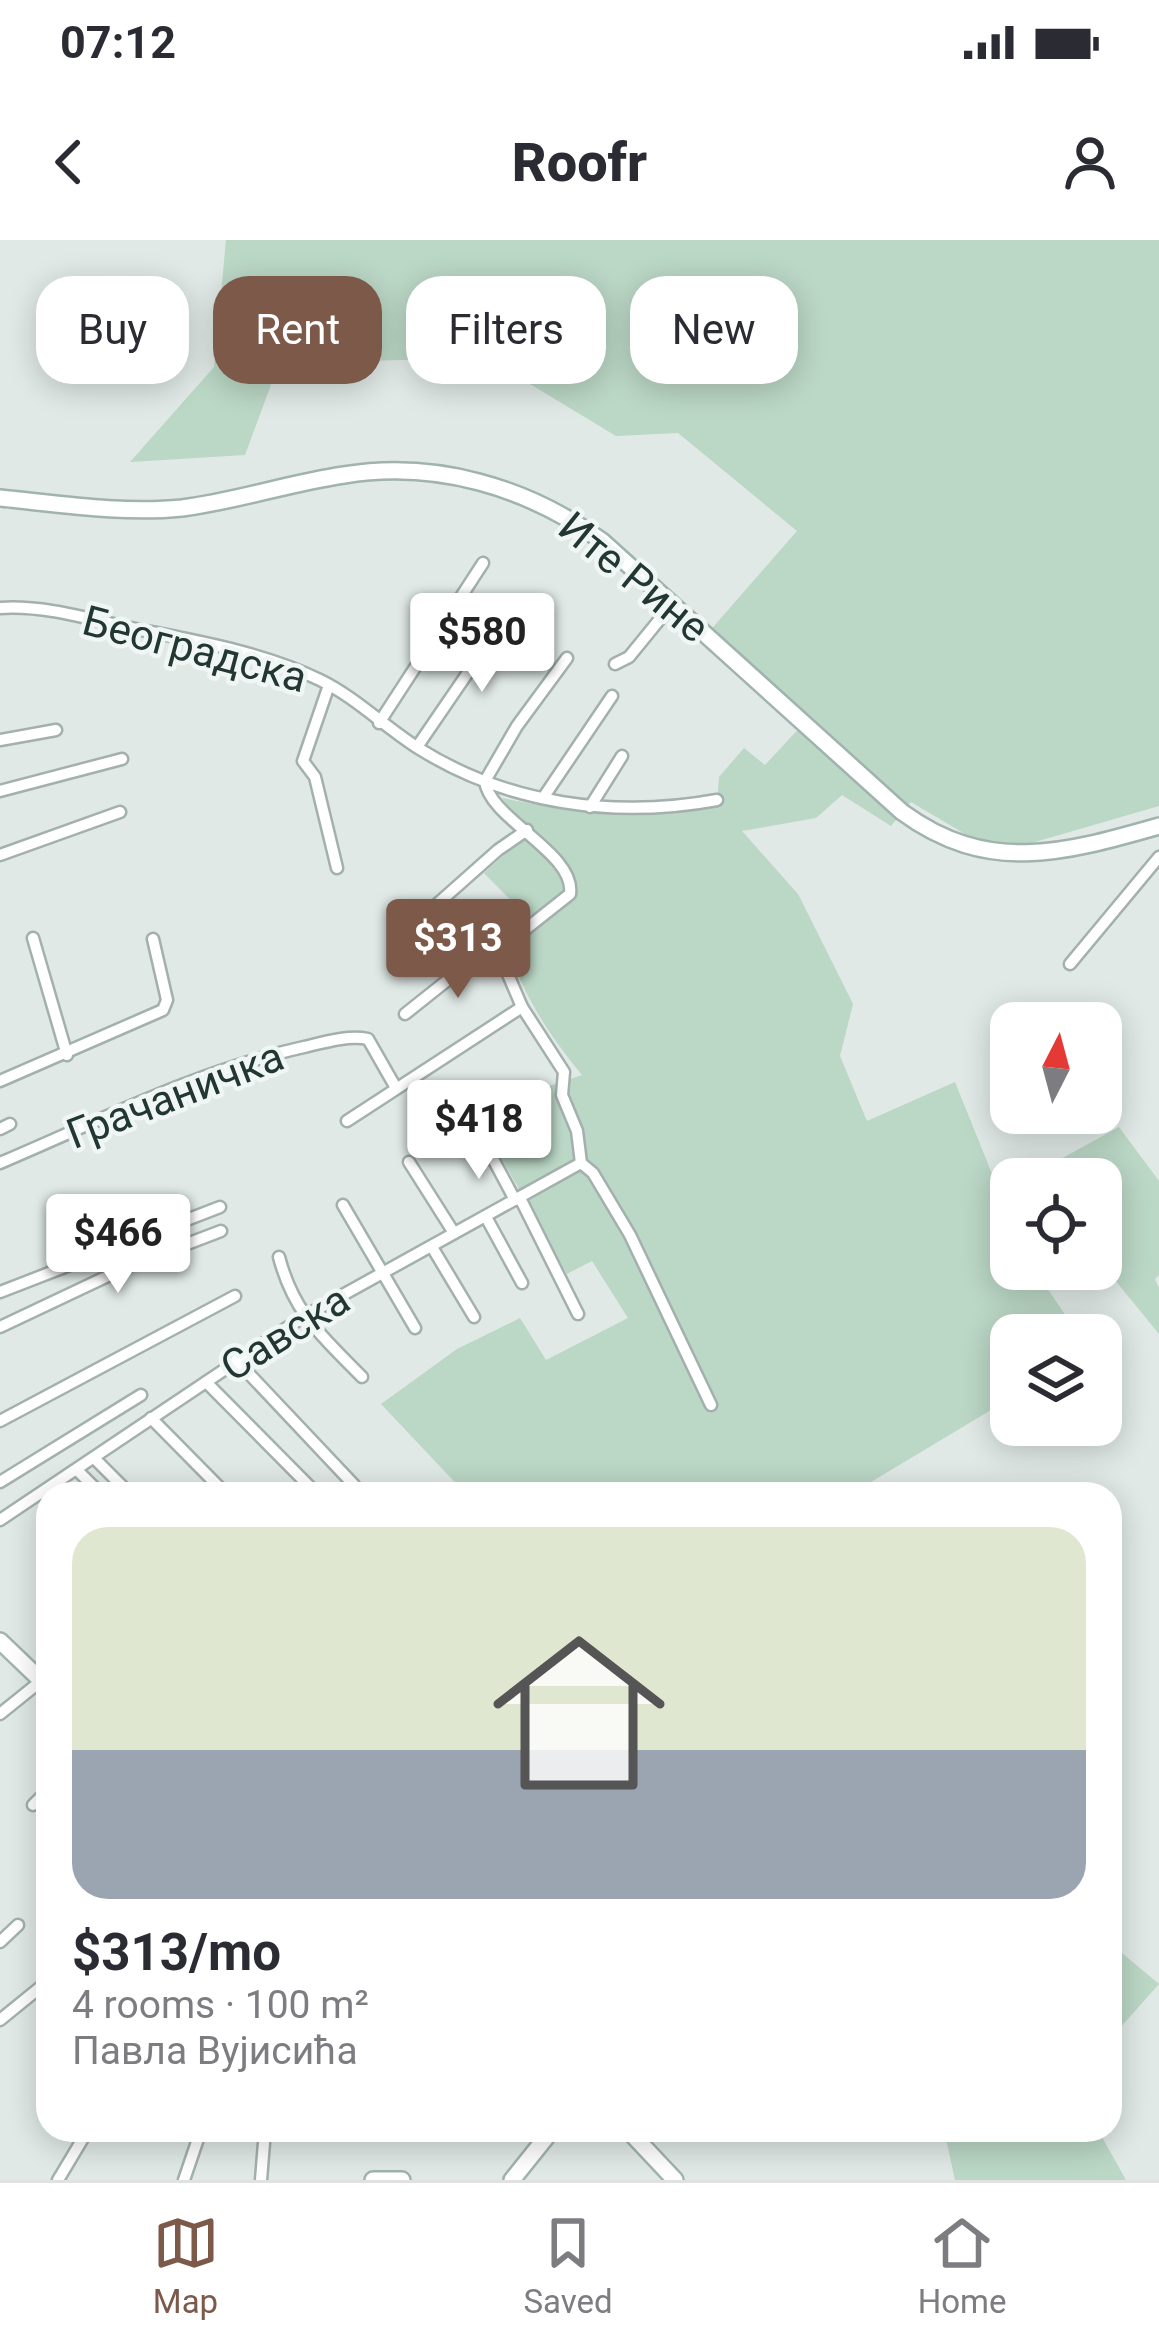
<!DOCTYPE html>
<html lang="en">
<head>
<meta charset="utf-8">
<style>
	:root { --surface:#fff; --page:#f2f2f3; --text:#2b2b33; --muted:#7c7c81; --line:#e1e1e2; --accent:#7d594a }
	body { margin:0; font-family:Roboto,sans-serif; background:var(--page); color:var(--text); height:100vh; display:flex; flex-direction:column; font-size:45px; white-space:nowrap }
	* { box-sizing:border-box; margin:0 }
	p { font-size:39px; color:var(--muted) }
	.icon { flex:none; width:66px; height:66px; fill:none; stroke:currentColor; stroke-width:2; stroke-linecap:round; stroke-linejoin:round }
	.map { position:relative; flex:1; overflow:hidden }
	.panel { position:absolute; left:36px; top:1242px; width:1086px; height:660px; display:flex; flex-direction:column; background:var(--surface); border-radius:36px; box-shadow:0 6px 30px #0003 }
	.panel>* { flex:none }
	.hud { position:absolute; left:36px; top:36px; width:1089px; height:108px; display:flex; gap:24px }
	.needle { width:78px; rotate:6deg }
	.tools { position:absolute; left:990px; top:762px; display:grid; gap:24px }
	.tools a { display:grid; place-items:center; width:132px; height:132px; border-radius:24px; background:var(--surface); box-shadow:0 6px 30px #0003; font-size:60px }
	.price { position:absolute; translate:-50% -102px; padding:0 27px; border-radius:12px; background:#fff; color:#222; font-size:39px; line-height:78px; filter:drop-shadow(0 3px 6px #0008) }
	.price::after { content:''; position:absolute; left:50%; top:72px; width:36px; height:27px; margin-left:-18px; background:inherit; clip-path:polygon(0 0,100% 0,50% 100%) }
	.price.selected { background:var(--accent); color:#fff }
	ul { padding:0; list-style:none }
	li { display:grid; align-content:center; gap:24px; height:636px; padding:0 36px }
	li+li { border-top:3px solid var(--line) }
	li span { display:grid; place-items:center; height:372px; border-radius:36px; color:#555 }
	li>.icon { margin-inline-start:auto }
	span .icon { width:216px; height:216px; fill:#fffc; stroke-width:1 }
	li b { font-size:51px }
	.chip { padding:0 42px; border-radius:36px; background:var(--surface); box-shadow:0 6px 30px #0003; font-size:42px; line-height:108px }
	.chip.selected { background:var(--accent); color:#fff }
	.status { display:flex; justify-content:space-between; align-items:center; height:84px; padding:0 60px; background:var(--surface); direction:ltr }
	.status svg { height:33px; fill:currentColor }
	header { display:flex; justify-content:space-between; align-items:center; height:156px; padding:0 36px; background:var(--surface); font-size:54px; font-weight:800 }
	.tab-bar { display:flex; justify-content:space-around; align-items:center; height:168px; border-top:3px solid var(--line); background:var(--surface); font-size:33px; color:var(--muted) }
	.tab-bar a { display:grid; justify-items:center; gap:6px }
	.tab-bar .selected { color:var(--accent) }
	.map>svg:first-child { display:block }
</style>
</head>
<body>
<div class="status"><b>07:12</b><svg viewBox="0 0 49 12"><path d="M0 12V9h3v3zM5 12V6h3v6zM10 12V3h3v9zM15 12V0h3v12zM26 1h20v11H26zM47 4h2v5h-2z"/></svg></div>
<header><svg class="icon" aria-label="back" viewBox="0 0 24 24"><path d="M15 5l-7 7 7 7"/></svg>Roofr<svg class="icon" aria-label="person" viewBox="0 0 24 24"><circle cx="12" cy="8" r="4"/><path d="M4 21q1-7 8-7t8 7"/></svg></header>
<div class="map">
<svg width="1159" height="1940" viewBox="0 0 1159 1940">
	<rect width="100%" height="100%" fill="#e0e9e6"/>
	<g fill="#bbd7c6">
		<path d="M226,0H1159V566L997,613L911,562L891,586L842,555L816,578L742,591L798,654L853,764L840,816L867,881L955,842L1011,981V1029H1034L1079,1095H1011V1158L851,1254H466L381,1164L457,1109L520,1078L546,1120L628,1078L592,1021L567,1034L481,882L540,849L582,835C549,795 526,759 508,710L532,682L484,633L527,594L502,558C588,575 630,580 717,565L719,537L744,508L765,525L804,483L707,394L797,291L678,193L616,196L487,118L279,123L245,215L130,222L214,127Z"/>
		<polygon points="1119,887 1159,941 1159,1035 1155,1039 1159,1048 1159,1094 1101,1023 1101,939 1052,939 1046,927"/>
		<polygon points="1110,1703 1159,1744 1110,1799"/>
		<polygon points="944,1890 1098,1890 1126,1940 955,1940"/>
	</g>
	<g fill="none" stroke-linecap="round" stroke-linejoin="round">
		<g stroke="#a3b0ad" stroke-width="15">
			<g id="street">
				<path d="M0,368C42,365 86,378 126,387C190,400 261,411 320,440C355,457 385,487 418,508C507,564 614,579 717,560"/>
				<polyline points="615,424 629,417 673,363"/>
				<polyline points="329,445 303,521 315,537 337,628"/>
				<polyline points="379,483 483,323"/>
				<polyline points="0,500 56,490"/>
				<polyline points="417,507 508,374"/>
				<polyline points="485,541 517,486 567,418"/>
				<polyline points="0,551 122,519"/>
				<polyline points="543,558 612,456"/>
				<polyline points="590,567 622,516"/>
				<polyline points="0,615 120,572"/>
				<polyline points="418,681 498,610 527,590"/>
				<polyline points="33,698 67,815"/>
				<polyline points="498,711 522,767 564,832 562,855 577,891 581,923 593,933 630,995 711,1165"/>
				<polyline points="1070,724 1159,617"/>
				<path d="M405,774L459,731L498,711L570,654C576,613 489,579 485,541"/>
				<polyline points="0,841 163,770 167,760 153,699"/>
				<polyline points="347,881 522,767"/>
				<polyline points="0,889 10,884"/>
				<polyline points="484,902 515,960"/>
				<polyline points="409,922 454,993"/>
				<path d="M0,923C99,881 199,830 304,807C325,802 348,795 368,799L396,848"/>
				<polyline points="520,958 578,1074"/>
				<polyline points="343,965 415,1088"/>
				<polyline points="486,977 522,1043"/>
				<polyline points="432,1007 474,1077"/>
				<path d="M279,1017C294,1074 322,1096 362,1137"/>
				<polyline points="0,1052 220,967"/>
				<polyline points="0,1087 129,1026 221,991"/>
				<polyline points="236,1120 354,1245"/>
				<polyline points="206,1142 317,1254"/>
				<polyline points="151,1178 226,1254"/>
				<polyline points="0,1181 235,1056"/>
				<polyline points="94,1218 130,1254"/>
				<polyline points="77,1230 101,1254"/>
				<polyline points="0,1242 141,1155"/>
				<polyline points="0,1280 303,1077 581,923"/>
				<polyline points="0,1474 41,1441"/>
				<polyline points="33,1565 48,1550"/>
				<polyline points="0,1702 18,1685"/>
				<polyline points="0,1780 48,1741"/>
				<polyline points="58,1940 88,1890"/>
				<polyline points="184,1940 201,1890"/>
				<polyline points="261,1940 265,1890"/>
			</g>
		</g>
		<g stroke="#a0b3ae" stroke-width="20">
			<g id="secondary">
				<path d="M0,258C60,264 123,274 182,268C237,261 289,243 344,235C436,220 527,247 602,301L902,572C988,635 1064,613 1159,586"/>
				<polyline points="0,1401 48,1447"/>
				<polyline points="628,1890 675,1940"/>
				<polyline points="373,1940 402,1940"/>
				<polyline points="512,1940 552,1890"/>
			</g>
		</g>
		<use href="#street" stroke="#fff" stroke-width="10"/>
		<use href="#secondary" stroke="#fff" stroke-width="15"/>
	</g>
	<g text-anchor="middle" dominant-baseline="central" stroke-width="9" stroke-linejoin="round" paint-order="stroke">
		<g font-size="42" fill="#223733" stroke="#eff6f3">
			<text transform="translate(634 337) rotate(39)">Ите Рине</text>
			<text transform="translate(195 409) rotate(15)">Београдска</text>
			<text transform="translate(175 855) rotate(-21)">Грачаничка</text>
			<text transform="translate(285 1093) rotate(-32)">Савска</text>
		</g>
	</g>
</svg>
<div class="tools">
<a><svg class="needle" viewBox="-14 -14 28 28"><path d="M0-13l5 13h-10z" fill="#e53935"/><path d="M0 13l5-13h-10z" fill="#7c7c81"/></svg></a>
<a><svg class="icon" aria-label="locate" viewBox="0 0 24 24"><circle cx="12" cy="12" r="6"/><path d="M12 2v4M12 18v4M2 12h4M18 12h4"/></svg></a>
<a><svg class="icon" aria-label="layers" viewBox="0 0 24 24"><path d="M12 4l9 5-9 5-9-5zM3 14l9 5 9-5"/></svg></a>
</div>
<b class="price" style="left:482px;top:455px">$580</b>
<b class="price selected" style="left:458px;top:761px">$313</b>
<b class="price" style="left:479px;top:942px">$418</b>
<b class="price" style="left:118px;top:1056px">$466</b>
<div class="hud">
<a class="chip">Buy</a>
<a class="chip selected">Rent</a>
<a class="chip">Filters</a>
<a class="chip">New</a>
</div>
<section class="panel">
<ul>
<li><span style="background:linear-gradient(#dfe7d0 60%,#9aa5b1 0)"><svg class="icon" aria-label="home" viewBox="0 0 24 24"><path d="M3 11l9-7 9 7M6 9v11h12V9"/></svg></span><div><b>$313/mo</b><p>4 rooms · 100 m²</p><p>Павла Вујисића</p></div></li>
</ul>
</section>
</div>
<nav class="tab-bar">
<a class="selected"><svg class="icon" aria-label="map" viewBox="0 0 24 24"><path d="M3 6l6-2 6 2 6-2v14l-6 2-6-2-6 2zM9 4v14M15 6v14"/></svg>Map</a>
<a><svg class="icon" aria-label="saved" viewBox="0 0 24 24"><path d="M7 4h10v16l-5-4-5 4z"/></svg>Saved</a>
<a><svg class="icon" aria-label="home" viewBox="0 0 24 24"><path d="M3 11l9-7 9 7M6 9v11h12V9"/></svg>Home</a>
</nav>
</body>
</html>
